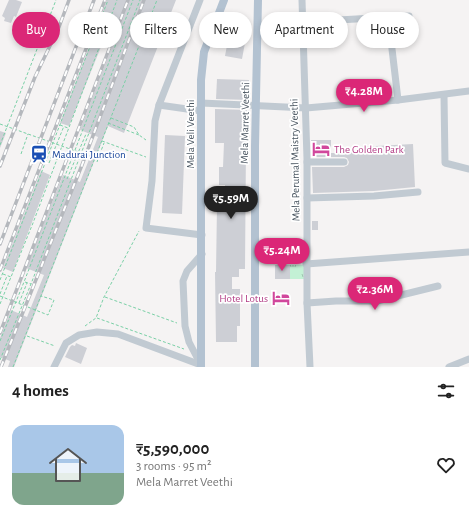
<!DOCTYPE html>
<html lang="en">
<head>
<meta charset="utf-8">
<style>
	:root { --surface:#fff; --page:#f2f2f2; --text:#222; --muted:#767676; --accent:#db2777 }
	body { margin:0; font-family:"Alegreya Sans",sans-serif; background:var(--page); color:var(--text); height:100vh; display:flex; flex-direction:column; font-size:15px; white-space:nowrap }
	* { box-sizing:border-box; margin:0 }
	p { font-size:13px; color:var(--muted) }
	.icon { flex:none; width:22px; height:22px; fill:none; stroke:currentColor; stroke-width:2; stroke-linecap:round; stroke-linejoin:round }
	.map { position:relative; height:367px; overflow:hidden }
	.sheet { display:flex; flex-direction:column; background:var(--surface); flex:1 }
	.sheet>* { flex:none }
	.guide { position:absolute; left:12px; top:12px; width:445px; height:36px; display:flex; gap:8px }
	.price { position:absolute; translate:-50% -34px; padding:0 9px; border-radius:14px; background:var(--accent); color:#fff; font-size:13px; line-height:26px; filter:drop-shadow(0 1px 2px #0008) }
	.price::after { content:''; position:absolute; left:50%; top:24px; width:12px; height:9px; margin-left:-6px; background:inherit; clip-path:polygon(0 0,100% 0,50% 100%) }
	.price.current { background:#222; color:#fff }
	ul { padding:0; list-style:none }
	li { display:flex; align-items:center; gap:12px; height:100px; padding:0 12px }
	li span { display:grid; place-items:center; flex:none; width:112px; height:80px; border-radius:12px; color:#555 }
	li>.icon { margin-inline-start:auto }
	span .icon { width:48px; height:48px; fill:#fffc; stroke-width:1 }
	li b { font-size:17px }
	h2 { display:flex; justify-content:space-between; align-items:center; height:48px; padding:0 12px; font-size:17px }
	.chip { padding:0 14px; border-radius:18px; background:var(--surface); box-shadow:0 2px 6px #0003; font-size:14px; line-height:36px }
	.chip.current { background:var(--accent); color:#fff }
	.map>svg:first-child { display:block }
</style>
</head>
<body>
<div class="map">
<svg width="469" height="367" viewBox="0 0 469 367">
	<defs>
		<pattern id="park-tufts" width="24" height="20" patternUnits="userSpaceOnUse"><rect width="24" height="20" fill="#c3f1d5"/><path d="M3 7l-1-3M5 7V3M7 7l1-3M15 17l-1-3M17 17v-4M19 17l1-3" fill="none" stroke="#a0c6b0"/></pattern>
	</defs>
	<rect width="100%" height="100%" fill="#f5f3f3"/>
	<rect fill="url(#park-tufts)" x="290" y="265" width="15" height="14"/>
	<g fill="#cdcfd5">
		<polygon points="9,0 16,0 22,2 16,17 14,16 11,23 4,21 5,18 2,16"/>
		<polygon points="107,0 176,0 124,133 108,126 14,367 8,367 10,361 0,357 0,338 11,310 27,317 44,275 26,268 63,175 80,182 98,137 80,130 116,36 107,32 69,126 60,123"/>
		<polygon points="231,24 248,27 242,59 225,56"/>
		<polygon points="217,79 249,80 248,100 216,99"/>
		<polygon points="215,109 249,110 248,144 246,144 245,269 239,269 239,277 232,277 232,289 240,289 240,326 237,326 237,342 216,342 215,272 216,272 217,205 225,205 225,185 219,185 219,167 223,167 224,143 215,143"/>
		<polygon points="0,131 6,133 0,148"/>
		<polygon points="165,135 185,136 182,214 162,213"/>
		<polygon points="311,140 331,140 331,153 348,153 348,151 357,151 357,147 413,144 415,187 374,191 313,193 312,167 344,167 348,165 349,162 347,158 344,157 312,157"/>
		<polygon points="41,171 50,175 13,272 3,268"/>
		<rect x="312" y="221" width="6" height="9"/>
		<rect x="275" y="265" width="15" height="14"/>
		<polygon points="76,343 87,348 81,364 65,357 70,347 72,345 75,346"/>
	</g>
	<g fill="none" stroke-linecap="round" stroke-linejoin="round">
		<g stroke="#7ad0a6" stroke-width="1" stroke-dasharray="3 2" stroke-linecap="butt">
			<polyline points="111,118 134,127 139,135 146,140"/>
			<polyline points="108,123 139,135"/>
			<polyline points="0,124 98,159 97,162"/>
			<polyline points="60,125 68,128"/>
			<polyline points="102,141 146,157"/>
			<polyline points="0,145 56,0"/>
			<polyline points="21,154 28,134"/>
			<polyline points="98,159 104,143"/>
			<polyline points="49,163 64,126"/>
			<polyline points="67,179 86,134"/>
			<polyline points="3,274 11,277"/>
			<polyline points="0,280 108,0"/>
			<polyline points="25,282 31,284"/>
			<polyline points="0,294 7,276"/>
			<polyline points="0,296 48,315 54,300 41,296"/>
			<polyline points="105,297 177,323"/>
			<polyline points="19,303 27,283"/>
			<polyline points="0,304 33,223 117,0"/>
			<polyline points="97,318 184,349"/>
			<polyline points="85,326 96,318 104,297 139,231"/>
			<polyline points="27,336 55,346"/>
			<polyline points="0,341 24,282 133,0"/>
			<polyline points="0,360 31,284 140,0"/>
			<polyline points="13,367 157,0"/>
		</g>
		<g stroke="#c1cad2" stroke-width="7">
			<polyline points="200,0 159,105 155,121 152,181 146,228 202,235"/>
			<polyline points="302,0 307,159 307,303 310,367"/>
			<polyline points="390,17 392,49 398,100"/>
			<polyline points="303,22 409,16"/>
			<polyline points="444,95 445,163 469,169"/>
			<polyline points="201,103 306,108 398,100 469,91"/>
			<polyline points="159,105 201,111"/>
			<polyline points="307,162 344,162"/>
			<polyline points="307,198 374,196 418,192"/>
			<polyline points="306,264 469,252"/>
			<polyline points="307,303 336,301 377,301 438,286"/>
			<polyline points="201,365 189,342 185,326 183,281 187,271 202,254"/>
			<polyline points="54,367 66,343 79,335 97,332 118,334 201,365"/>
			<polyline points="449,367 469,359"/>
		</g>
		<g stroke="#b3c2d1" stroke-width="8">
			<polyline points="201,367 201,80 204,52 224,0"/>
			<polyline points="255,367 255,146 258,0"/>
		</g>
		<g stroke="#b5b8bd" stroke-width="3.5">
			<g id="rail">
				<polyline points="0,166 35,77 59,27 69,0"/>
				<polyline points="0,244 94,0"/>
				<polyline points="0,270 105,0"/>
				<polyline points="0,333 128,0"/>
				<polyline points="1,367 82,165 144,0"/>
			</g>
		</g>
		<use href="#rail" stroke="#fff" stroke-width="2" stroke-dasharray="6" stroke-linecap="butt"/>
	</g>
	<defs>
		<g id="hotel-bare" transform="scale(1.38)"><path d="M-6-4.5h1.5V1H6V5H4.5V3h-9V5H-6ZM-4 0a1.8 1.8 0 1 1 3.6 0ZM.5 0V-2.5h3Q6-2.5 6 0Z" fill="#d1479c" stroke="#fff" stroke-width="2.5" paint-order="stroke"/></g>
		<g id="station-bare" transform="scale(1.38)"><path d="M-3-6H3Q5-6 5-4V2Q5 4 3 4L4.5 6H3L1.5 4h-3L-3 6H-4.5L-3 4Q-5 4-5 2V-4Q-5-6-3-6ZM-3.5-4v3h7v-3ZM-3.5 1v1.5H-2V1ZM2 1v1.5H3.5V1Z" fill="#1a4fb4" stroke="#fff" stroke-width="2.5" paint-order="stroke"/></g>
	</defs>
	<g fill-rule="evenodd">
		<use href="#hotel-bare" x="321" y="149"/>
		<use href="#station-bare" x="39" y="154"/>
		<use href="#hotel-bare" x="281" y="298"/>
	</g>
	<g text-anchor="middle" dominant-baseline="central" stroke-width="3.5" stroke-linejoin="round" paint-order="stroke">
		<g font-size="11" fill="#4a5661" stroke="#fff">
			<text transform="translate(245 123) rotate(-89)">Mela Marret Veethi</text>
			<text transform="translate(190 134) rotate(-90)">Mela Veli Veethi</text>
			<text transform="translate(295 160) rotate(-91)">Mela Perumal Maistry Veethi</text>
		</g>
		<g font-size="11" fill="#b23c85" stroke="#fff" text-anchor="start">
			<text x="334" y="149">The Golden Park</text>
			<text x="268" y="298" text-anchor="end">Hotel Lotus</text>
		</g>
		<g font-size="11" fill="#164399" stroke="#fff" text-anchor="start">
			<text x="52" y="154">Madurai Junction</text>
		</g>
	</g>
</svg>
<b class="price" style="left:364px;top:113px">₹4.28M</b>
<b class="price current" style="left:231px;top:220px">₹5.59M</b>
<b class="price" style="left:282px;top:272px">₹5.24M</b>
<b class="price" style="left:375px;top:311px">₹2.36M</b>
<div class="guide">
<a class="chip current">Buy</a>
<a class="chip">Rent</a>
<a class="chip">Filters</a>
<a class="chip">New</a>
<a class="chip">Apartment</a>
<a class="chip">House</a>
</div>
</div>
<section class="sheet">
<h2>4 homes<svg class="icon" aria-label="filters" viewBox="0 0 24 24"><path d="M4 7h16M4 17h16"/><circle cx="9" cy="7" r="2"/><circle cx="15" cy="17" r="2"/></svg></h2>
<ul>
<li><span style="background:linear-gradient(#a9c7e8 60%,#7fa58c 0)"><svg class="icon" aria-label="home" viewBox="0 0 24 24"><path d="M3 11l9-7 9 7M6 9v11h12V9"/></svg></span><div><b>₹5,590,000</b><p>3 rooms · 95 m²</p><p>Mela Marret Veethi</p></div><svg class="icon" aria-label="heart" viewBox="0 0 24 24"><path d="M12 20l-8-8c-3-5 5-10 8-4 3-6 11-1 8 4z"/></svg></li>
</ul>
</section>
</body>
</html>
